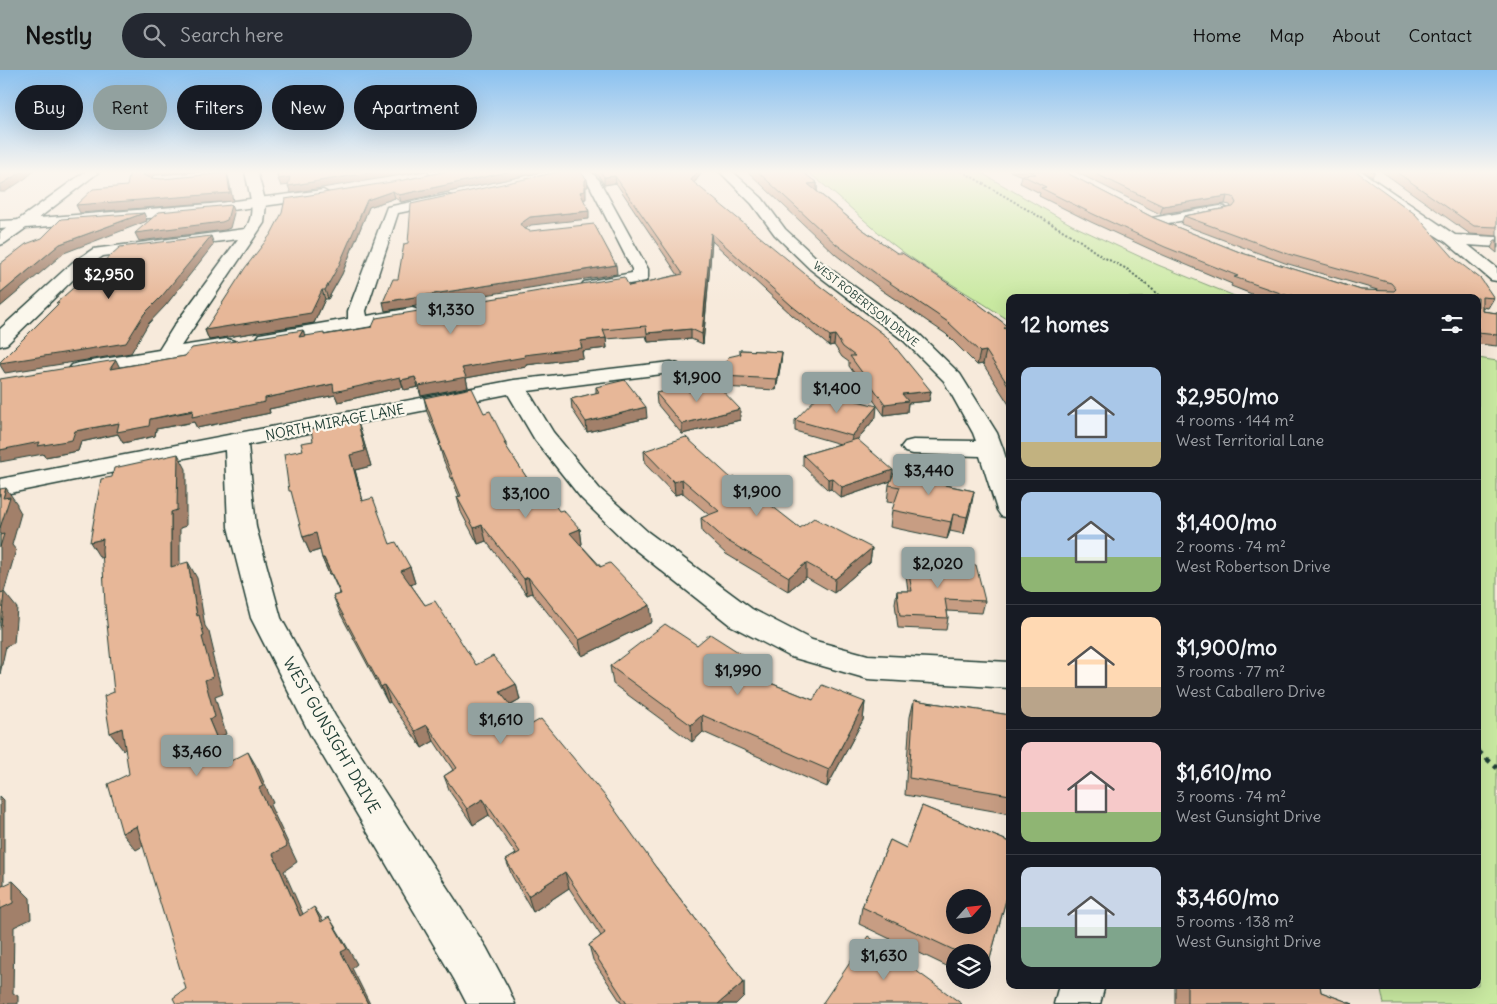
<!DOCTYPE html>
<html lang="en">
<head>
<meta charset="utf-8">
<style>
	:root { --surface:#171b24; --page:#242831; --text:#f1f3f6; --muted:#9ea1a6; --line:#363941; --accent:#92a19f }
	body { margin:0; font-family:Delius,sans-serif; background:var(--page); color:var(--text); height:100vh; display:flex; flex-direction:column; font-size:19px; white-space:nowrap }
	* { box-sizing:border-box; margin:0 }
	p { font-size:16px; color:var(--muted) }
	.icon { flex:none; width:28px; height:28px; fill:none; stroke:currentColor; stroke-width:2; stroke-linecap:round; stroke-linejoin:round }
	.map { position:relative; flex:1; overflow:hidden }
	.drawer { position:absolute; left:1006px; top:224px; width:475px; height:695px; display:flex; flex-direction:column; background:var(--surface); border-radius:10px; box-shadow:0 5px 20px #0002 }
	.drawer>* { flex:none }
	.guide { position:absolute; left:15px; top:15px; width:475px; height:45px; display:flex; gap:10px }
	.needle { width:32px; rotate:63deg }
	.controls { position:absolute; left:946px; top:819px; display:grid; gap:10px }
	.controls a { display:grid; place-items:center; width:45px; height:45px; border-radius:50%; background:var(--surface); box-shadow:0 5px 20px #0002; font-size:25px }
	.price { position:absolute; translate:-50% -42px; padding:0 11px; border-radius:5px; background:var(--accent); color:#111; font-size:16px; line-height:32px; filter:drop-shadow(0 1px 2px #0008) }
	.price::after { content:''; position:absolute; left:50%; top:30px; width:15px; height:11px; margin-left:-8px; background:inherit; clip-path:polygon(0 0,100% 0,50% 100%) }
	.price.current { background:#222; color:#fff }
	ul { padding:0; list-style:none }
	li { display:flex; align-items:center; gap:15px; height:125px; padding:0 15px }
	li+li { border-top:1px solid var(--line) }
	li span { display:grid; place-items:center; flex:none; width:140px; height:100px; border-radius:10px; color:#555 }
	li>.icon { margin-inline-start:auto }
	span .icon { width:60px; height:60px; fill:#fffc; stroke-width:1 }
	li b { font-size:21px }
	h2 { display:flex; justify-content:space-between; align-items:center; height:60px; padding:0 15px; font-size:21px }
	.chip { padding:0 18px; border-radius:22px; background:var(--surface); box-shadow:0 5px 20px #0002; font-size:18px; line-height:45px }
	.chip.current { background:var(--accent); color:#111 }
	header { display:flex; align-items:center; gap:30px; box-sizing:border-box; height:70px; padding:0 25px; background:var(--accent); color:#111 }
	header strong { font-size:24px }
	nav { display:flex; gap:28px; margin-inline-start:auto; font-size:18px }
	.search { width:350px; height:45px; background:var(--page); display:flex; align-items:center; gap:12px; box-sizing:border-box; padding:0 18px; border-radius:28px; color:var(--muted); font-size:19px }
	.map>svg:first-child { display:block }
</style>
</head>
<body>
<header>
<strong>Nestly</strong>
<div class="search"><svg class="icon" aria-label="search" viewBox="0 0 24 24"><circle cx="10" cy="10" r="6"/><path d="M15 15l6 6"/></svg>Search here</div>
<nav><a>Home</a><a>Map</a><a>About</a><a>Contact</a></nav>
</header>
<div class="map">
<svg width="1497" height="934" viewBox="0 0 1497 934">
	<rect width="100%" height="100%" fill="#f7eadb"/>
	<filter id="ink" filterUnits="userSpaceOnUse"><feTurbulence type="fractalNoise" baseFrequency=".02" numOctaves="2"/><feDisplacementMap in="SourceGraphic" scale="10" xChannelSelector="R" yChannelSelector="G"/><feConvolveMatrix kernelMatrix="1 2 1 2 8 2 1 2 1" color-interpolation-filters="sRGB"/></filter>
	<g filter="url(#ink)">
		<g fill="#c9e9a1" stroke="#74936a">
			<path d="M806,101H978L1072,155L1158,195L1237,227L1010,228V251C975,227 937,207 903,182C869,157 840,126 806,101Z"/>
			<polygon points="1478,288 1497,291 1497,934 1384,934 1380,915 1478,915"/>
		</g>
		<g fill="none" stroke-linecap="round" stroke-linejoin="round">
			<g stroke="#1f3d34" stroke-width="3">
				<g id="minor">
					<path d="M245,101H257L266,134L264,153L181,276L227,269L234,271L237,275L234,279L79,305L72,303L69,299L72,295L79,293L159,280L174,256L238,169L103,186L84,199L7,274L0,276V259L72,193L93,179L245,159C258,142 248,120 245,101Z"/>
					<polygon points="428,101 445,101 448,104 442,108 430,104"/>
					<polygon points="576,101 590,101 599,110 648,199 648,207 646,211 590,221 584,220 581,216 584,212 632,203 632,199 588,112"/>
					<polygon points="719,101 732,101 762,128 785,159 822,193 918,263 960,304 997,363 1003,379 1010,402 1010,448 1001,446 997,440 980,386 913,384 905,382 901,377 905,372 913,370 976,371 973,363 944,311 904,271 810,199 775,165 752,134"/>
					<polygon points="1346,101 1361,101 1455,165 1497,167 1497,177 1468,175 1497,198 1497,211 1491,210 1446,172 1413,151"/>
					<polygon points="447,125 452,126 454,129 452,132 398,143 366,241 367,246 412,238 419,240 421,244 419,248 267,274 260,272 257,268 260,264 348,249 348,241 387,137"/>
					<polygon points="1220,136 1225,137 1227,140 1225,143 1157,155 1152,154 1150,151 1152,148 1157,147"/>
					<polygon points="22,150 27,151 29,154 27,157 0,159 0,151"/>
					<polygon points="671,292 678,294 681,298 678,302 528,321 553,362 599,418 648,462 752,539 812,570 868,585 1010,592 1010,618 868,609 791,587 730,555 628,474 581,428 535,370 508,324 248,375 256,457 281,548 335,646 486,877 508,918 515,934 467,934 454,909 311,666 251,548 228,457 225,380 0,425 0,409 514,310"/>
					<polygon points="1059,915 1105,915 1100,934 1054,934"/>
				</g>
			</g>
			<g stroke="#1f3d34" stroke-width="3">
				<polygon id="tertiary" points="86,101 100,101 39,148 210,134 323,120 330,124 323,128 210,143 26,158 5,173 0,175 0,163"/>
			</g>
			<polyline stroke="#1f3d34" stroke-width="2" stroke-dasharray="2 2" stroke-linecap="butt" points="962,101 1079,170 1101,186 1127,199 1163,228"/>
			<polyline stroke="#1f3d34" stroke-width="4.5" stroke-dasharray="5.5 5.5" stroke-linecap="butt" points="1478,681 1497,698"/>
			<use href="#minor" fill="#fbf7ec" fill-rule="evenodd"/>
			<use href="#tertiary" fill="#fbf7ec" fill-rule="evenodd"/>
		</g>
		<g fill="#c79d83" stroke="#1f3d34" fill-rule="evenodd">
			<polygon points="448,101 547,101 401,132 395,128 369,137 342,204 328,229 325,229 314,253 209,270 205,260 404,110"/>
			<polygon points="592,101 701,101 701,104 694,113 931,321 929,331 908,333 907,342 884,345 849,296 849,292 842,287 834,275 829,276 792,245 712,171 703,274 691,269 648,272 646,266 606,269 607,278 582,281 583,288 526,295 526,297 466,308 468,317 421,326 418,317 404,320 403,317 338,332 335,325 269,339 270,343 197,358 194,352 156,359 155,366 123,373 118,364 81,372 78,381 45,387 43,384 120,297 305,266 324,265 629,216 678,205 616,113 604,115 599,106"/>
			<polygon points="747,101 801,101 817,113 817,121 862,159 1010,263 1010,336 983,294 977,295 946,264 880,219 836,185"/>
			<polygon points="1010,101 1063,101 1154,148 1242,183 1361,220 1381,221 1285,193 1181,154 1184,146 1231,137 1230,135 1225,134 1160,144 1074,101 1356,101 1456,190 1494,228 1488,238 1482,237 1482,241 1497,243 1497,276 1478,274 1478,228 1262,228 1231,216 1232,214 1163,185 1091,152 1039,126 1040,123 1020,113 1022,106"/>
			<polygon points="1364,101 1375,101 1372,107"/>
			<polygon points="1381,101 1497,101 1497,166 1470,164"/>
			<polygon points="1495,170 1497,170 1497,183 1491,178"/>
			<polygon points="740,280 782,282 781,292 776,320 722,317 722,306 740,284"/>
			<polygon points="596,317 647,348 587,362 572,339 571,329 596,323"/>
			<polygon points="689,322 740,350 682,364 657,334 656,323"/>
			<polygon points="424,328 484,343 506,373 506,377 533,417 559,441 580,459 582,474 581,475 652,552 582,586 532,523 527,525 486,471 478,474 461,442 457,427 459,426 443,389 439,374 440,374 427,342"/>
			<polygon points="876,347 857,370 891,410 938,404 936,413 974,421 964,464 950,461 947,469 890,457 892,440 895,433 887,432 889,415 891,411 841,428 831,419 828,420 803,396 803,385 840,374 795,361 795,350"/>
			<polygon points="357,349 371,396 355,400 363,431 390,474 410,497 415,513 411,515 425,535 476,595 516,614 520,630 510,636 527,657 655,796 744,912 744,926 736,934 622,934 593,890 589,875 601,866 569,818 533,842 512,806 506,790 516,784 489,745 473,755 450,722 444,706 453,700 434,671 422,678 390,632 388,633 340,543 333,526 340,524 331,504 329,504 322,488 320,480 310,483 303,467 303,380 313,371"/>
			<polygon points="644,381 732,409 800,458 872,478 870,492 834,523 806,507 788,521 726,484 702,462 701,448 709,445 683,423 675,425 645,394"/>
			<polygon points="907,493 985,531 982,543 947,541 948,548 946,560 898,558 895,533 897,521 908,521 906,505"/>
			<polygon points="697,575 743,585 743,602 813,630 865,632 863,650 827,717 703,662 692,672 613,614 610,596"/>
			<polygon points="914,630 1010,645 1010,744 905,725 910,647"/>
			<path d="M922,736L1010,772V815L988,896L982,909V882H955V900L859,854L862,837L890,770L906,778ZM955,828H982V855H955Z"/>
			<polygon points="1175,915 1320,915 1321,922 1353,934 1175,934"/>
		</g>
		<g fill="#a2806a" stroke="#1f3d34">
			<polygon points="23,101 34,101 26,108 5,122 0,122 0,115"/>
			<polygon points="148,101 208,101 155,105 146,112 143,105"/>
			<polygon points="380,101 426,101 291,123 288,116"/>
			<polygon points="512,101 547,101 401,132 399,125"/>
			<polygon points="698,101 701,101 701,104 691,117 691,110"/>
			<polygon points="227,103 229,110 233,131 80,143 76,135"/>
			<polygon points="615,106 616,113 604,115 604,107"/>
			<polygon points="290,107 292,115 281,116 278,109"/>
			<polygon points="587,109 588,117 586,117 586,129 581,130 580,122 585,110"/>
			<polygon points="817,113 817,123 808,114"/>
			<polygon points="393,121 395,128 369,137 342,204 328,229 325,220 367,130"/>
			<polygon points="1227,126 1225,134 1160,144 1163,136"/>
			<polygon points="231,135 234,143 230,158 225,160 139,171 135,163"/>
			<polygon points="589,141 589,149 531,155 521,162 520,154 530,147"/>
			<polygon points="144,143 147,151 64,183 0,237 0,224 60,174"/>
			<polygon points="711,163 712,171 703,274 702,264"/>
			<polygon points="211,166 214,174 166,235 148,254 131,283 5,303 0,295 0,293 144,244"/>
			<polygon points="616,195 617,204 385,241 383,232"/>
			<polygon points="322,220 325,229 314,253 209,270 205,260"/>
			<polygon points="691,259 691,269 648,272 647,263"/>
			<polygon points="303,260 306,269 299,267"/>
			<polygon points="835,265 834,275 829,276 830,266"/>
			<polygon points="606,268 607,278 582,281 583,288 526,295 526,297 466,308 468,317 421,326 419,316 462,298 524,285 580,271"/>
			<polygon points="986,281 983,294 977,295 980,282"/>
			<polygon points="782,282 781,292 776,320 777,309"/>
			<polygon points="116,290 121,300 110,299"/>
			<polygon points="400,307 403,317 338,332 335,325 269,339 270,343 197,358 194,352 156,359 155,366 123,373 118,364 81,372 78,381 45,387 43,384 0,392 0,380 75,361 119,353 150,349 265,328 333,314"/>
			<polygon points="415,307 418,317 404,320 401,310"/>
			<polygon points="931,321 929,331 908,333 907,342 884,345 885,334 902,324"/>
			<polygon points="877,336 876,347 851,377 852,366"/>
			<polygon points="646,337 647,348 587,362 586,352"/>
			<polygon points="740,339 740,350 682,364 682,354"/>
			<polygon points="357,349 371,396 355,400 367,447 362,431 350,385"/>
			<polygon points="178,384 186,399 186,456 180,458 180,514 171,497 171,442"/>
			<polygon points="893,400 891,411 841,428 842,417"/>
			<polygon points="832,408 831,419 828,420 828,409"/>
			<polygon points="682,409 683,423 675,425 674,412"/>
			<polygon points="6,418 17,434 17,436 21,443 12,475 16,480 4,522 17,538 14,573 6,576 0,604 0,458 3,428"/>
			<polygon points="974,421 971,438 964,464 967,447"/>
			<polygon points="953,444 950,461 947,469 951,452"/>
			<polygon points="482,455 486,471 478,474 474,458"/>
			<polygon points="580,459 582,474 573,478 570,463"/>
			<polygon points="316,463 323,479 310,483 303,467"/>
			<polygon points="103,469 113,485 100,488 90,472"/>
			<polygon points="872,478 870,492 834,523 835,509"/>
			<polygon points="322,488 324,488 331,504 329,504"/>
			<polygon points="188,492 197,508 205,556 209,562 214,583 212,584 223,624 215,627 226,664 220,667 238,710 227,693 209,650 205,610 202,567 197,546"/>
			<polygon points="806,493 806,507 788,521 789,507"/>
			<polygon points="410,497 415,513 406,517 401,501"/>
			<polygon points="528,507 532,523 527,525 524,509"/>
			<polygon points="650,535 652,552 582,586 579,570"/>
			<polygon points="743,585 743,602 730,597"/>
			<polygon points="516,614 520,630 504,639 500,622"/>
			<polygon points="384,615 390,632 388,633 381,617"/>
			<polygon points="865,632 863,650 827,717 829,700"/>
			<polygon points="702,645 703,662 692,672 691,655"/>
			<polygon points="427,655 434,671 422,678 415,661"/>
			<polygon points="122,658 134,675 123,680 110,663"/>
			<polygon points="248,682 258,699 273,733 270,735 297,792 284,801 311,862 300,846 273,784 259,718"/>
			<polygon points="0,726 4,730 4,837 13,811 30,828 31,849 14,857 13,923 18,926 18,934 0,934"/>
			<polygon points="483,729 489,745 473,755 467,739"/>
			<polygon points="137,756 150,772 136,780 122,763"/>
			<polygon points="565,802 569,818 533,842 528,826"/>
			<polygon points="314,837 325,853 321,852"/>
			<polygon points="329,847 339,863 357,894 352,898 370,934 368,934 341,882"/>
			<polygon points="744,912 744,926 736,934 718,934"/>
		</g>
		<g fill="#e7b798" stroke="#1f3d34" fill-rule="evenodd">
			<polygon points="0,101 23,101 0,115"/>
			<polygon points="130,101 148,101 143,105 151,108 162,109 227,103 230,123 76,135 93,119 127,116"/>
			<polygon points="276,101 380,101 288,116 290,107 278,109"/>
			<polygon points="448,101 512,101 399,125 393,121 367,130 339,195 325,220 322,220 311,243 205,260 245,198 271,164 282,143 285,129 404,110"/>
			<polygon points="562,101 579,101 587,109 585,110 585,121 580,122 589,141 530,147 520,154 523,158 530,161 594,154 616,195 383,232 393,209 398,209 404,174 408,173 411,134"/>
			<polygon points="600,101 698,101 691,110 821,217 886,266 931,321 902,324 908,331 885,334 850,286 855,286 843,277 835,265 830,266 792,236 711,163 702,264 691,259 647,263 646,256 603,260 606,268 580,271 582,278 524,285 525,287 462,298 466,307 419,316 415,307 401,310 400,307 334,322 333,314 265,328 265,332 192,347 193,340 150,349 149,356 117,362 119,353 75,361 72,370 38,376 40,372 0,380 0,309 116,290 110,299 185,286 192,278 303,260 299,267 324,263 324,265 372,257 376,248 624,207 629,216 683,204 615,106 604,107"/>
			<polygon points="757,101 801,101 817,113 808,114 862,159 897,183 902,183 972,229 1009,257 1004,258 1010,263 1010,318 986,281 980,282 948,252 881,207 836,174"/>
			<polygon points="1029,101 1063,101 1154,148 1242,183 1361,220 1394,221 1396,219 1391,213 1288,184 1184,146 1233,137 1236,133 1233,127 1227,126 1163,136 1090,101 1356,101 1415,144 1456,190 1481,209 1494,228 1482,227 1482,241 1497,243 1497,265 1478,263 1479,267 1478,266 1478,228 1418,228 1418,225 1415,228 1301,228 1292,225 1289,226 1234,207 1238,206 1165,177 1093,144 1041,118 1046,117 1022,105 1036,104"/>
			<polygon points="1395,101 1497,101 1497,157 1474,156"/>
			<polygon points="231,135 227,150 222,152 135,163 159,142"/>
			<polygon points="144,143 60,174 0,224 0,194 26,174 42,168 61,149"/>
			<polygon points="211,166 162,226 144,244 126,273 0,293 0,292 59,233 56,233 120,177"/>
			<polygon points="740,280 782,282 777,309 722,306 728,287 741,284"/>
			<polygon points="625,310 646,337 586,352 571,329 599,322 596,317"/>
			<polygon points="717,315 740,339 682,354 656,323 684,317 689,322"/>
			<polygon points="472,318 484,343 490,341 506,373 504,373 533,417 541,415 559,441 563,440 580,459 570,463 600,497 610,493 650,535 579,570 528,507 524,509 482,455 474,458 457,427 461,426 439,374 441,374 424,328"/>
			<polygon points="822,322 877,336 852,366 795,350"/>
			<polygon points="357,349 365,381 350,385 362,431 373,428 390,474 396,472 410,497 401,501 425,535 435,531 476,595 493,586 516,614 500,622 527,657 541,649 605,726 655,796 744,912 718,934 627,934 589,875 605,863 565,802 528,826 506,790 520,782 483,729 467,739 444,706 457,698 427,655 415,661 384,615 381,617 333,526 341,524 324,488 322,488 316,463 303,467 291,421 289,421 284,384 303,380 301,373 313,371 311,359"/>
			<polygon points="686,367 732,409 735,407 800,458 814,448 872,478 835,509 806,493 789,507 726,470 701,448 719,441 682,409 674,412 644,381"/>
			<polygon points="857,369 893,400 842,417 832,408 828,409 803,385"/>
			<polygon points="178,384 177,440 171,442 171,497 188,492 197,546 199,545 204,566 202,567 213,607 205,610 215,647 209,650 227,693 248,682 263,716 259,718 287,776 273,784 300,846 314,837 321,852 329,847 347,879 341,882 368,934 176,934 173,928 186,919 137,756 122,763 108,714 129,704 122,658 110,663 104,626 114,622 105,534 102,479 103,469 90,472 101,409 112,407 114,398"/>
			<polygon points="897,396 938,404 935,413 974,421 967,447 953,444 951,452 892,440 900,417 889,415"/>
			<polygon points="6,418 3,428 10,427 0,458 0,419"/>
			<polygon points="4,464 0,477 0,465"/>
			<polygon points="907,493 976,495 985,531 945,529 948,548 900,546 897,521 912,521"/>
			<polygon points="4,522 1,556 0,556 0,523"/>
			<polygon points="665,554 697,575 710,564 743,585 730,597 813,630 822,615 865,632 829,700 702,645 691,655 610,596"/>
			<polygon points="914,630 1010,645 1010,725 909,708"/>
			<path d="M922,736L1010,772V815L988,896L982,894V882H958L862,837L890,770L906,778ZM955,828H982V855H955Z"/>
			<polygon points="13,811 13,833 0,839 0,817"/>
			<polygon points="868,866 962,934 822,934"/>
			<polygon points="1187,915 1320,915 1321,922 1353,934 1187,934"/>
		</g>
	</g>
	<linearGradient id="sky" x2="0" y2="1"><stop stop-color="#8ac1f0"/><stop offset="0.44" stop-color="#fbf6ef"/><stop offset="1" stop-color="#fbf6ef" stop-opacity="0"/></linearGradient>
	<rect width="1497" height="232" fill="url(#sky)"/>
	<g text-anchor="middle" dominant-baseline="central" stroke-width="4.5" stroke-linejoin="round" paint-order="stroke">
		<g font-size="11" fill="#1f3d34" stroke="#fbf7ec">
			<text transform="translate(866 234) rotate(38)">WEST ROBERTSON DRIVE</text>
		</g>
		<g font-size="14" fill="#1f3d34" stroke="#fbf7ec">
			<text transform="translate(335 352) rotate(-11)">NORTH MIRAGE LANE</text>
		</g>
		<g font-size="16" fill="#1f3d34" stroke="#fbf7ec">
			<text transform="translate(332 665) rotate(60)">WEST GUNSIGHT DRIVE</text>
		</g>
	</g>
</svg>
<div class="controls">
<a><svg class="needle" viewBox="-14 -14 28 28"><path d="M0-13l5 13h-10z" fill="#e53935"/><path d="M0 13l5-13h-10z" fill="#9ea1a6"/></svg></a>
<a><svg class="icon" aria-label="layers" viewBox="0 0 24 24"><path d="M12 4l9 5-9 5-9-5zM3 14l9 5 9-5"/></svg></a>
</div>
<b class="price current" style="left:109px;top:230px">$2,950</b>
<b class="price" style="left:451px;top:265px">$1,330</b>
<b class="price" style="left:697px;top:333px">$1,900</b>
<b class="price" style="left:837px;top:344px">$1,400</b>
<b class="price" style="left:929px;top:426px">$3,440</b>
<b class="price" style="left:757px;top:447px">$1,900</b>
<b class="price" style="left:526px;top:449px">$3,100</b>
<b class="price" style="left:938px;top:519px">$2,020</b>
<b class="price" style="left:738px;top:626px">$1,990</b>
<b class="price" style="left:501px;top:675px">$1,610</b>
<b class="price" style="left:197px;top:707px">$3,460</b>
<b class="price" style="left:884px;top:911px">$1,630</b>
<div class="guide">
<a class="chip">Buy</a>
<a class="chip current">Rent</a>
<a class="chip">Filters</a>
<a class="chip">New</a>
<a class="chip">Apartment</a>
</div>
<section class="drawer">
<h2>12 homes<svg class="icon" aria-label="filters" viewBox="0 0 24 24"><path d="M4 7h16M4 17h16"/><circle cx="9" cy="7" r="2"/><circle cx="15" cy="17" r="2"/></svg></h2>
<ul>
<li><span style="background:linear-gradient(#a9c7e8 75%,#c2b280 0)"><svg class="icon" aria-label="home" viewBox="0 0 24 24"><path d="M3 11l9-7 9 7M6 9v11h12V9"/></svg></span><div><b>$2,950/mo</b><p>4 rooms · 144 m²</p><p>West Territorial Lane</p></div></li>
<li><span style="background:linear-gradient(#a9c7e8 65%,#8fb573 0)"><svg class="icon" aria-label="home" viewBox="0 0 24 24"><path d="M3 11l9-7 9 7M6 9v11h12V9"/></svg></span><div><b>$1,400/mo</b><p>2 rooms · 74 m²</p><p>West Robertson Drive</p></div></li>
<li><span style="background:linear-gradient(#ffd9b3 70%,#b9a48a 0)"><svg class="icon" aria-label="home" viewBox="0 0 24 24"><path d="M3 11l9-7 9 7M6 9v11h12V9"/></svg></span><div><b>$1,900/mo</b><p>3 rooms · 77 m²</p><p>West Caballero Drive</p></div></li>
<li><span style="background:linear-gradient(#f6c9c9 70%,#8fb573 0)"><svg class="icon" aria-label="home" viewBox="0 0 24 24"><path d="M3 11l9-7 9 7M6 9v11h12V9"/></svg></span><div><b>$1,610/mo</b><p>3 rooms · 74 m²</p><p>West Gunsight Drive</p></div></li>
<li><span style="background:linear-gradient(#c9d6e8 60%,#7fa58c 0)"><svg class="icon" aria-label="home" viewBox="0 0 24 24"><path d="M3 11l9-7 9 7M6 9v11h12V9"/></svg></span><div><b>$3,460/mo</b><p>5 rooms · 138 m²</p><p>West Gunsight Drive</p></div></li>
</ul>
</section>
</div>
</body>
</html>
